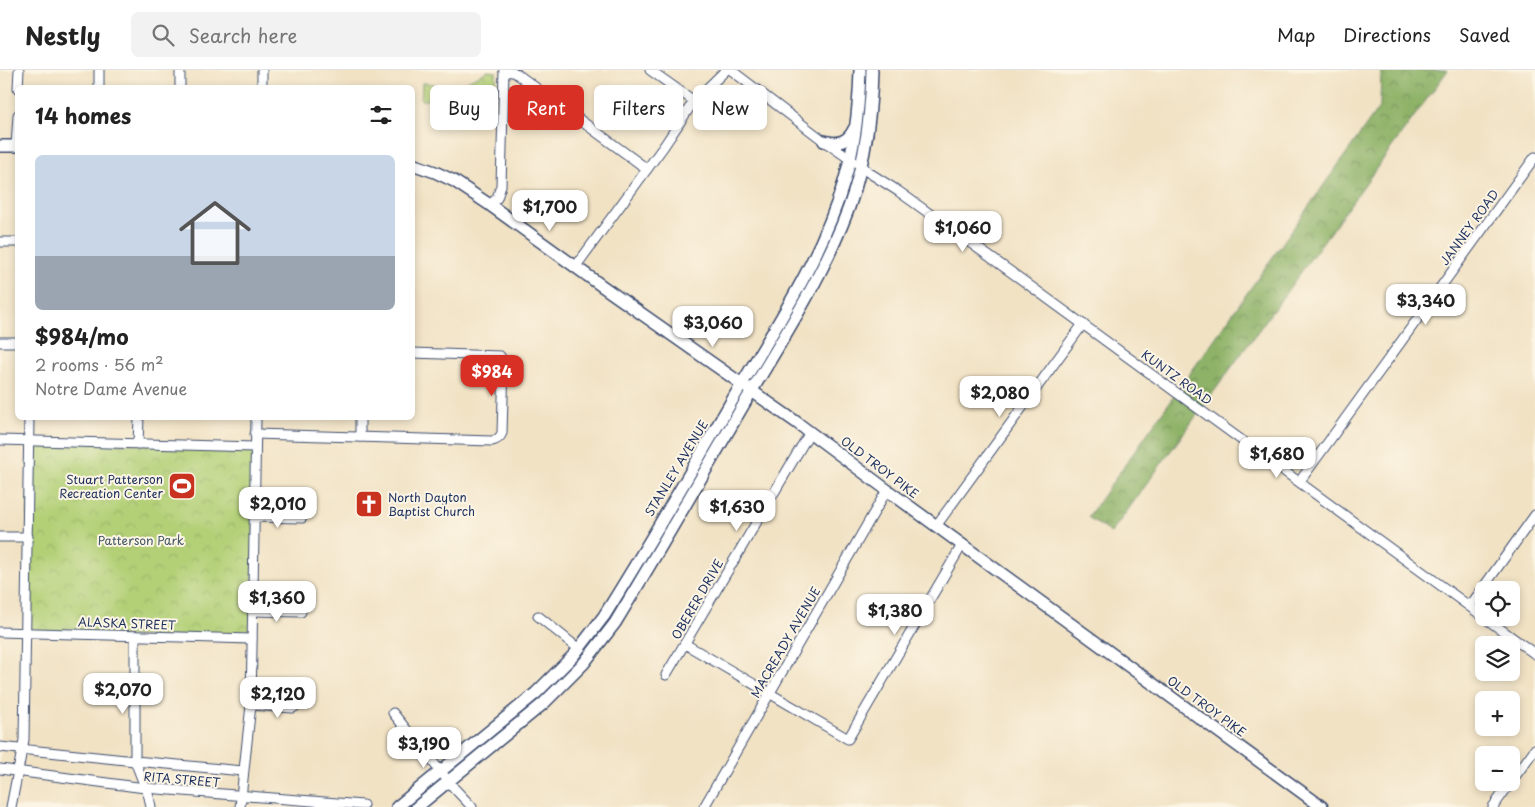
<!DOCTYPE html>
<html lang="en">
<head>
<meta charset="utf-8">
<style>
	:root { --surface:#fff; --page:#f2f2f2; --text:#222; --muted:#767676; --line:#e0e0e0; --accent:#d93025 }
	body { margin:0; font-family:"Playpen Sans",sans-serif; background:var(--page); color:var(--text); height:100vh; display:flex; flex-direction:column; font-size:19px; white-space:nowrap }
	* { box-sizing:border-box; margin:0 }
	p { font-size:16px; color:var(--muted) }
	.icon { flex:none; width:28px; height:28px; fill:none; stroke:currentColor; stroke-width:2; stroke-linecap:round; stroke-linejoin:round }
	.map { position:relative; flex:1; overflow:hidden }
	.drawer { position:absolute; left:15px; top:15px; width:400px; height:335px; display:flex; flex-direction:column; background:var(--surface); border-radius:8px; box-shadow:0 2px 8px #0003 }
	.drawer>* { flex:none }
	.top-card { position:absolute; left:430px; top:15px; width:475px; height:45px; display:flex; gap:10px }
	.tools { position:absolute; left:1475px; top:511px; display:grid; gap:10px }
	.tools a { display:grid; place-items:center; width:45px; height:45px; border-radius:8px; background:var(--surface); box-shadow:0 2px 8px #0003; font-size:25px }
	.price { position:absolute; translate:-50% -42px; padding:0 11px; border-radius:10px; background:#fff; color:#222; font-size:16px; line-height:32px; filter:drop-shadow(0 1px 2px #0008) }
	.price::after { content:''; position:absolute; left:50%; top:30px; width:15px; height:11px; margin-left:-8px; background:inherit; clip-path:polygon(0 0,100% 0,50% 100%) }
	.price.on { background:var(--accent); color:#fff }
	ul { padding:0; list-style:none }
	li { display:grid; align-content:center; gap:10px; height:265px; padding:0 20px }
	li+li { border-top:1px solid var(--line) }
	li span { display:grid; place-items:center; height:155px; border-radius:8px; color:#555 }
	li>.icon { margin-inline-start:auto }
	span .icon { width:90px; height:90px; fill:#fffc; stroke-width:1 }
	li b { font-size:21px }
	h2 { display:flex; justify-content:space-between; align-items:center; height:60px; padding:0 20px; font-size:21px }
	.chip { padding:0 18px; border-radius:8px; background:var(--surface); box-shadow:0 2px 8px #0003; font-size:18px; line-height:45px }
	.chip.on { background:var(--accent); color:#fff }
	header { display:flex; align-items:center; gap:30px; box-sizing:border-box; height:70px; padding:0 25px; background:var(--surface); border-bottom:1px solid var(--line) }
	header strong { font-size:24px }
	nav { display:flex; gap:28px; margin-inline-start:auto; font-size:18px }
	.search { width:350px; height:45px; background:var(--page); display:flex; align-items:center; gap:12px; box-sizing:border-box; padding:0 18px; border-radius:8px; color:var(--muted); font-size:19px }
	.map>svg:first-child { display:block }
</style>
</head>
<body>
<header>
<strong>Nestly</strong>
<div class="search"><svg class="icon" aria-label="search" viewBox="0 0 24 24"><circle cx="10" cy="10" r="6"/><path d="M15 15l6 6"/></svg>Search here</div>
<nav><a>Map</a><a>Directions</a><a>Saved</a></nav>
</header>
<div class="map">
<svg width="1535" height="737" viewBox="0 0 1535 737">
	<defs>
		<pattern id="forest-crowns" width="20" height="18" patternUnits="userSpaceOnUse" patternTransform="scale(1.25)"><rect width="20" height="18" fill="#8eb268"/><path d="M2 6a3 3 0 1 1 6 0M12 15a3 3 0 1 1 6 0" fill="none" stroke="#739159"/></pattern>
		<pattern id="park-crowns" width="20" height="18" patternUnits="userSpaceOnUse" patternTransform="scale(1.25)"><rect width="20" height="18" fill="#b3d077"/><path d="M2 6a3 3 0 1 1 6 0M12 15a3 3 0 1 1 6 0" fill="none" stroke="#99b369"/></pattern>
	</defs>
	<rect width="100%" height="100%" fill="#fcf5e5"/>
	<filter id="ink" filterUnits="userSpaceOnUse"><feTurbulence type="fractalNoise" baseFrequency=".02" numOctaves="2"/><feDisplacementMap in="SourceGraphic" scale="10" xChannelSelector="R" yChannelSelector="G"/><feConvolveMatrix kernelMatrix="1 2 1 2 8 2 1 2 1" color-interpolation-filters="sRGB"/></filter>
	<filter id="wash" filterUnits="userSpaceOnUse"><feTurbulence type="fractalNoise" baseFrequency=".0096" numOctaves="4" result="noise"/><feDisplacementMap in="SourceGraphic" scale="20" xChannelSelector="R" yChannelSelector="G"/><feGaussianBlur stdDeviation="1.12" result="paint"/><feColorMatrix in="noise" values="0 0 0 0 0 0 0 0 0 0 0 0 0 0 0 0 0 1.4 0 .05"/><feComposite in="paint" operator="in"/></filter>
	<g filter="url(#wash)">
		<rect width="100%" height="100%" fill="#f1e2c4"/>
		<polygon fill="url(#forest-crowns)" stroke="#547063" points="1381,0 1448,0 1111,463 1088,447 1380,36"/>
		<g fill="url(#park-crowns)" stroke="#67806a">
			<polygon points="488,1 496,2 496,30 467,29 465,12"/>
			<path d="M422,13C435,12 444,19 456,23L455,31L421,30Z"/>
			<polygon points="29,371 255,377 252,569 26,563"/>
		</g>
	</g>
	<g filter="url(#ink)">
		<g fill="none" stroke-linecap="round" stroke-linejoin="round">
			<g stroke="#3b4a6d" stroke-width="11">
				<g id="minor">
					<polyline points="650,0 694,31"/>
					<polyline points="731,0 824,71 854,92 861,94 868,102 898,121 1011,202 1484,547"/>
					<polyline points="504,1 513,2 517,4 647,99"/>
					<polyline points="18,18 19,0"/>
					<polyline points="99,18 99,0"/>
					<polyline points="180,18 180,0"/>
					<polyline points="262,18 262,0"/>
					<polyline points="16,76 18,45"/>
					<polyline points="490,135 497,128 501,116 504,0"/>
					<polyline points="0,172 18,172"/>
					<polyline points="576,196 664,76 694,31 726,0"/>
					<polyline points="0,272 18,272"/>
					<path d="M255,364L492,371C497,370 500,368 502,363L504,293L500,286L412,283"/>
					<polyline points="360,367 360,348"/>
					<polyline points="0,370 255,377"/>
					<polyline points="138,374 139,348"/>
					<polyline points="1300,411 1535,87"/>
					<polyline points="254,447 302,448"/>
					<polyline points="936,456 1083,254"/>
					<polyline points="0,467 28,467"/>
					<polyline points="1470,536 1535,445"/>
					<polyline points="253,541 301,542"/>
					<polyline points="538,546 579,579"/>
					<polyline points="1485,548 1535,584"/>
					<polyline points="0,562 252,569"/>
					<polyline points="135,566 135,691 149,727 151,737"/>
					<polyline points="685,574 848,669 962,475"/>
					<polyline points="666,605 810,362"/>
					<polyline points="251,635 293,638 296,636"/>
					<polyline points="393,643 454,718 472,737"/>
					<polyline points="0,677 135,691 243,701"/>
					<polyline points="0,699 145,718 363,735"/>
					<polyline points="1511,712 1535,679"/>
					<polyline points="11,737 24,670 29,348"/>
					<polyline points="240,737 251,635 256,348"/>
					<polyline points="704,737 887,420"/>
					<polyline points="1493,737 1511,712"/>
				</g>
			</g>
			<g stroke="#3b4a6d" stroke-width="14">
				<g id="major">
					<path d="M824,71C838,75 848,72 854,59"/>
					<polyline points="0,76 18,76"/>
					<polyline points="412,94 435,102 454,111 490,135 602,216 796,352 887,420 1322,737"/>
					<path d="M397,737L536,623L574,585L604,546C648,476 689,405 730,334C772,262 820,192 844,112C855,76 859,38 860,0"/>
					<path d="M417,737L544,633L584,593L615,553C659,481 701,408 744,334C778,276 816,218 842,155C863,106 871,53 872,0"/>
				</g>
			</g>
			<use href="#minor" stroke="#fff" stroke-width="9"/>
			<use href="#major" stroke="#fff" stroke-width="11"/>
		</g>
	</g>
	<defs>
		<g id="stadium-square" transform="scale(1.4375)"><rect x="-9" y="-9" width="18" height="18" rx="4" fill="#c8321e" stroke="#fcf5e5"/><path d="M0-5a6.5 5 0 1 0 0 10a6.5 5 0 1 0 0-10ZM-3.5-1.8h7v3.6h-7Z" fill="#fff"/></g>
		<g id="church-square" transform="scale(1.4375)"><rect x="-9" y="-9" width="18" height="18" rx="4" fill="#c8321e" stroke="#fcf5e5"/><path d="M-1.2-6h2.4v3.5h3.3v2.4h-3.3V6h-2.4V-.1h-3.3v-2.4h3.3Z" fill="#fff"/></g>
	</defs>
	<g fill-rule="evenodd">
		<use href="#stadium-square" x="182" y="416"/>
		<use href="#church-square" x="369" y="434"/>
	</g>
	<g text-anchor="middle" dominant-baseline="central" stroke-width="4" stroke-linejoin="round" paint-order="stroke">
		<g font-size="12" fill="#1b2f5e" stroke="#fcf5e5">
			<text transform="translate(1469 157) rotate(-54)">JANNEY ROAD</text>
			<text transform="translate(1177 307) rotate(36)">KUNTZ ROAD</text>
			<text transform="translate(880 397) rotate(37)">OLD TROY PIKE</text>
			<text transform="translate(676 398) rotate(-59)">STANLEY AVENUE</text>
			<text transform="translate(697 529) rotate(-60)">OBERER DRIVE</text>
			<text transform="translate(127 553) rotate(2)">ALASKA STREET</text>
			<text transform="translate(785 572) rotate(-60)">MACREADY AVENUE</text>
			<text transform="translate(1207 636) rotate(36)">OLD TROY PIKE</text>
			<text transform="translate(182 709) rotate(5)">RITA STREET</text>
		</g>
		<g font-size="12" fill="#1b2f5e" stroke="#fcf5e5" text-anchor="end">
			<text x="163" y="409">Stuart Patterson<tspan x="163" dy="14">Recreation Center</tspan></text>
			<text x="388" y="427" text-anchor="start">North Dayton<tspan x="388" dy="14">Baptist Church</tspan></text>
		</g>
		<g font-size="12" fill="#415764" stroke="#fcf5e5">
			<text x="141" y="470">Patterson Park</text>
		</g>
	</g>
</svg>
<div class="tools">
<a><svg class="icon" aria-label="locate" viewBox="0 0 24 24"><circle cx="12" cy="12" r="6"/><path d="M12 2v4M12 18v4M2 12h4M18 12h4"/></svg></a>
<a><svg class="icon" aria-label="layers" viewBox="0 0 24 24"><path d="M12 4l9 5-9 5-9-5zM3 14l9 5 9-5"/></svg></a>
<a>+</a>
<a>−</a>
</div>
<b class="price" style="left:550px;top:162px">$1,700</b>
<b class="price" style="left:963px;top:183px">$1,060</b>
<b class="price" style="left:1426px;top:256px">$3,340</b>
<b class="price" style="left:713px;top:278px">$3,060</b>
<b class="price on" style="left:492px;top:327px">$984</b>
<b class="price" style="left:1000px;top:348px">$2,080</b>
<b class="price" style="left:1277px;top:409px">$1,680</b>
<b class="price" style="left:278px;top:459px">$2,010</b>
<b class="price" style="left:737px;top:462px">$1,630</b>
<b class="price" style="left:277px;top:553px">$1,360</b>
<b class="price" style="left:895px;top:566px">$1,380</b>
<b class="price" style="left:123px;top:645px">$2,070</b>
<b class="price" style="left:278px;top:649px">$2,120</b>
<b class="price" style="left:424px;top:699px">$3,190</b>
<div class="top-card">
<a class="chip">Buy</a>
<a class="chip on">Rent</a>
<a class="chip">Filters</a>
<a class="chip">New</a>
</div>
<section class="drawer">
<h2>14 homes<svg class="icon" aria-label="filters" viewBox="0 0 24 24"><path d="M4 7h16M4 17h16"/><circle cx="9" cy="7" r="2"/><circle cx="15" cy="17" r="2"/></svg></h2>
<ul>
<li><span style="background:linear-gradient(#c9d6e8 65%,#9aa5b1 0)"><svg class="icon" aria-label="home" viewBox="0 0 24 24"><path d="M3 11l9-7 9 7M6 9v11h12V9"/></svg></span><div><b>$984/mo</b><p>2 rooms · 56 m²</p><p>Notre Dame Avenue</p></div></li>
</ul>
</section>
</div>
</body>
</html>
